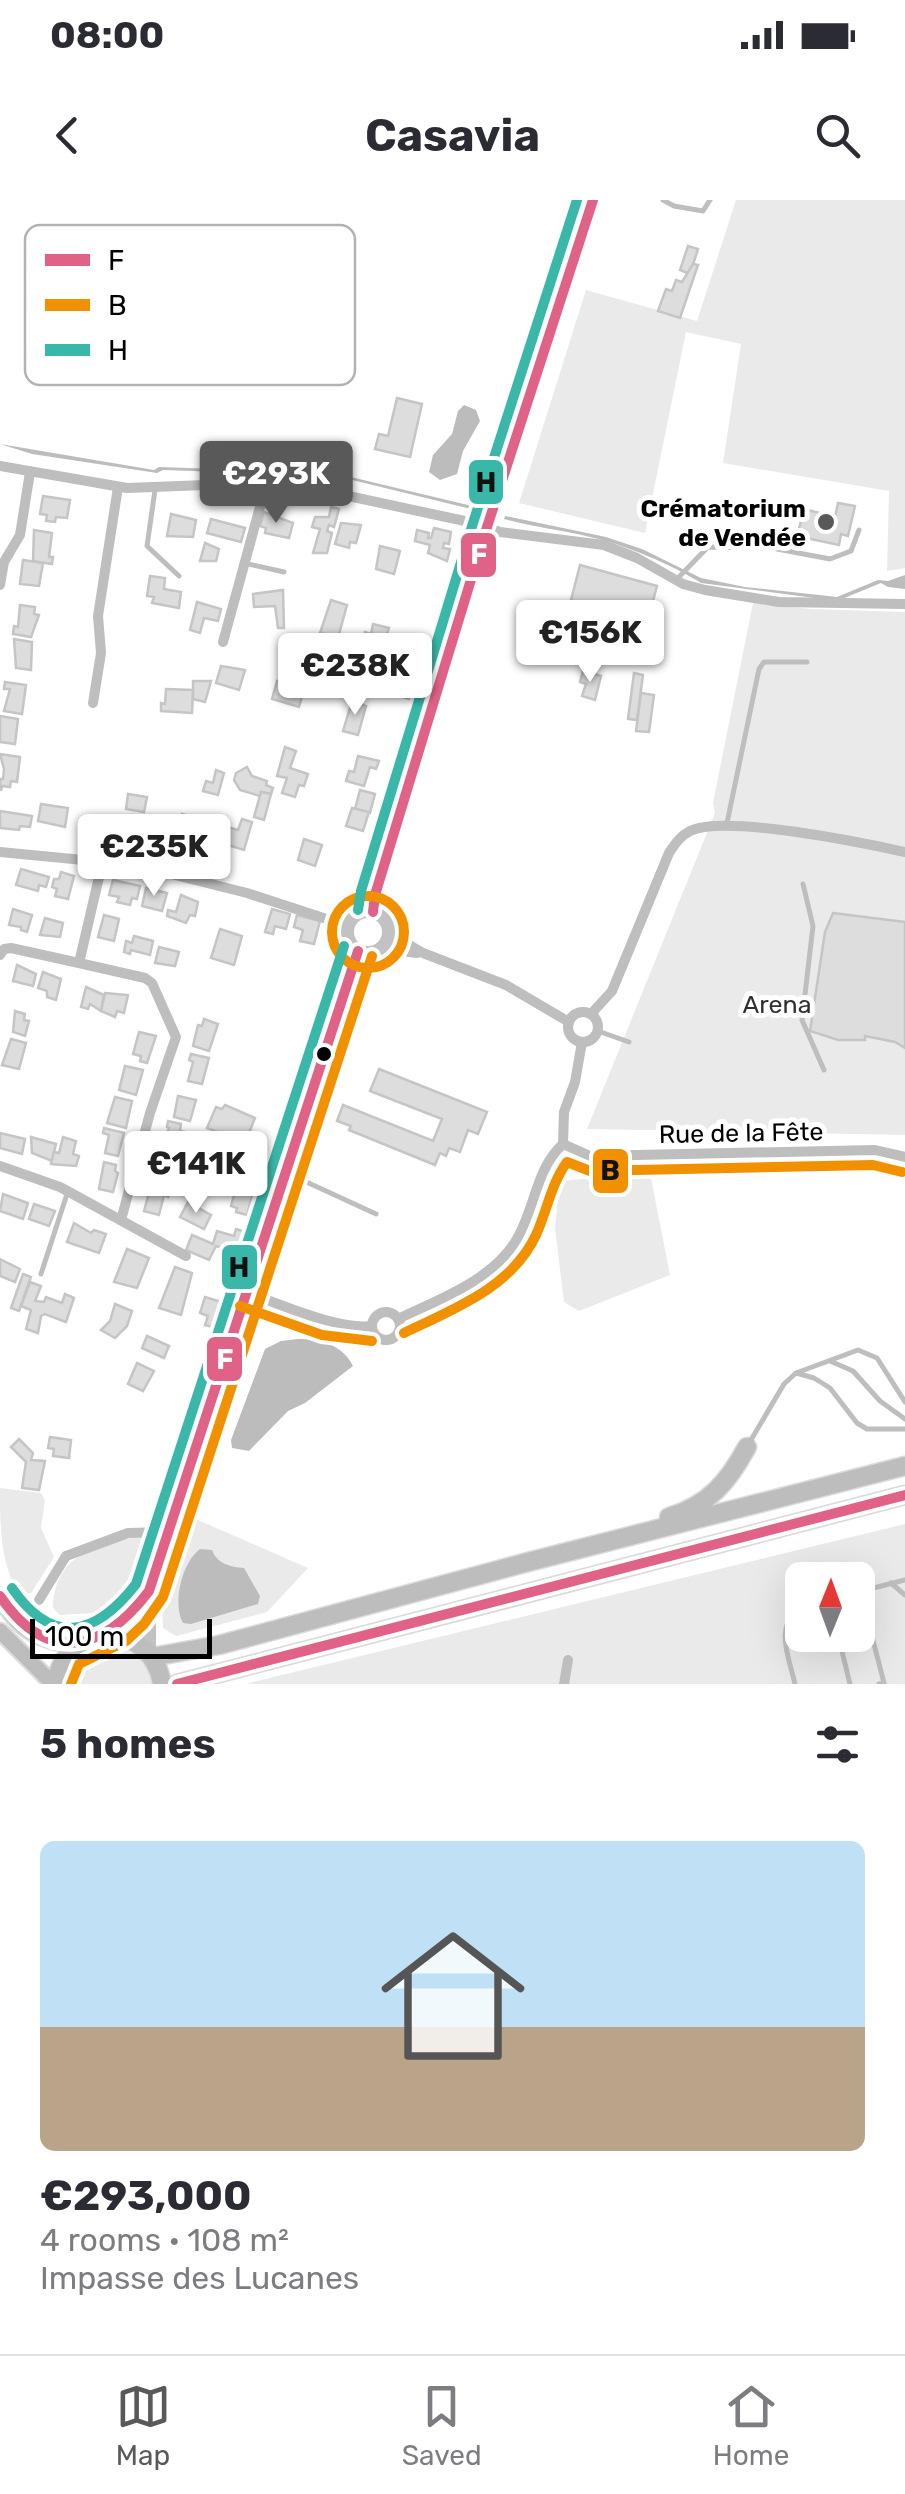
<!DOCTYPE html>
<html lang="en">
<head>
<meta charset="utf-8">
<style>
	:root { --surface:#fff; --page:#f7f7f7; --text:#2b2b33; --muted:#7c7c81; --line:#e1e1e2; --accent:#595959 }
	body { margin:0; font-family:Rubik,sans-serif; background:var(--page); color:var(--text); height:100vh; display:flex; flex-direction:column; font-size:38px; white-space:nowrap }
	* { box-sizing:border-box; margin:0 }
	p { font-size:32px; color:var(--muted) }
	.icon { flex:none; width:55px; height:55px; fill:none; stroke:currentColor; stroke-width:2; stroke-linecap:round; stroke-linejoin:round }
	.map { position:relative; height:1484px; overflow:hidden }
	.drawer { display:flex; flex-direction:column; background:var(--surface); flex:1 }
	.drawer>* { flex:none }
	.needle { width:65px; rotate:1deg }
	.buttons { position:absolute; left:785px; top:1362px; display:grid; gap:20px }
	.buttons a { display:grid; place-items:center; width:90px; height:90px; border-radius:15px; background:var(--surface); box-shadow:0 10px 40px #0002; font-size:50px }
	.scale { position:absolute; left:30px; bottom:25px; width:182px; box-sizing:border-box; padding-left:10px; border:5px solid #000; border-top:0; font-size:28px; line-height:35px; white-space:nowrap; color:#000; -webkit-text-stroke:8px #fff; paint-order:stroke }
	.price { position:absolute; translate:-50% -85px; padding:0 22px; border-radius:10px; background:#fff; color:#222; font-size:32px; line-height:65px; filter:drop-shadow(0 2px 5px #0008) }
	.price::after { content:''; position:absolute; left:50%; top:60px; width:30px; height:22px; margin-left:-15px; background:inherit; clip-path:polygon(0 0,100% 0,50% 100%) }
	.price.active { background:var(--accent); color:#fff }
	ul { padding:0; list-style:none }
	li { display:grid; align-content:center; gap:20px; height:530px; padding:0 40px }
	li+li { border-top:2px solid var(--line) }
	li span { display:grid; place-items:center; height:310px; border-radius:15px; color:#555 }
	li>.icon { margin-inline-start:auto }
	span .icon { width:180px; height:180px; fill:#fffc; stroke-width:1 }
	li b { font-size:42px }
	h2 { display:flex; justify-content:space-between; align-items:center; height:120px; padding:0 40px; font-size:42px }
	.status { display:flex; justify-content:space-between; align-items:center; height:70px; padding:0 50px; background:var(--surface); direction:ltr }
	.status svg { height:28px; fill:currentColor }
	header { display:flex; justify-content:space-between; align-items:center; height:130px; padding:0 40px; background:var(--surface); font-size:45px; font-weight:700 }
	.menu { display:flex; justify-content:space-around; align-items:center; height:140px; border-top:2px solid var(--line); background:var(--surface); font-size:28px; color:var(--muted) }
	.menu a { display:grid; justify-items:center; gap:5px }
	.menu .active { color:var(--accent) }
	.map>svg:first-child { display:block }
</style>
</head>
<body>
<div class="status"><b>08:00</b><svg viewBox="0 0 49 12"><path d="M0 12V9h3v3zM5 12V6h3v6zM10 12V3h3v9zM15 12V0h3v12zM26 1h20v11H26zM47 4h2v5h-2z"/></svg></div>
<header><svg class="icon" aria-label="back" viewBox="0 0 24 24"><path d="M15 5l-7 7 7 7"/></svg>Casavia<svg class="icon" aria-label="search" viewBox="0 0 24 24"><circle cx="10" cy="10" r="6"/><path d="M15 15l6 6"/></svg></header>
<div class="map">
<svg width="905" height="1484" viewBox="0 0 905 1484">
	<rect width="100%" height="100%" fill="#fff"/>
	<g fill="#eaeaea" fill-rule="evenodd">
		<polygon points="736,0 905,0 905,368 887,371 889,291 723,263 741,144 686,132 645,333 519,303 586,90 697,121"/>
		<polygon points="753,403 811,409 905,412 905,935 587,929 715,613 713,603"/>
		<polygon points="650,973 670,1075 579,1111 564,1102 555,1028 560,981"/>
		<path d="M0,1288L41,1293L45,1300L41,1328L54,1357L31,1393L20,1396C0,1365 0,1325 0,1288Z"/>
		<polygon points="191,1317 308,1368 267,1412 176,1436 163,1428 162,1406"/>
		<path d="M905,1324V1484H248L249,1483ZM802,1380H858V1435H802Z"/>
		<path d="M144,1335L150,1340L149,1355L124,1408L112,1412L60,1415L53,1408C55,1352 98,1346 144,1335Z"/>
		<path d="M103,1444C133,1449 144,1456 153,1484H63C68,1462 82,1449 103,1444Z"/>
	</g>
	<g fill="#bcbcbc">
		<polygon points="464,205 476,210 480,221 463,251 457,274 440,280 429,272 433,255 452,234 458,211"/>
		<polygon points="0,244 154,270 159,267 334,273 472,306 471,309 336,276 163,270 157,273 32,254"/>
		<path d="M505,316L606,337L642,349L701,378L745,387L837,397L878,380L888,381L905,375V389L888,387L881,383L837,401L701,383C673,365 623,344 590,337C562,330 532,327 504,319Z"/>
		<path d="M298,1139C321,1139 343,1145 353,1166L305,1203L288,1211L249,1251L232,1248L231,1240L265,1149L281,1141Z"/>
		<path d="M200,1349L212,1350C217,1364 231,1367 244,1368L260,1396L258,1404L191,1424L183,1423C172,1404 182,1362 200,1349Z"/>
	</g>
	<g fill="#ddd" stroke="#c5c5c5" stroke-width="2.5">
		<polygon points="688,46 698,49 690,74 680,70"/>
		<polygon points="693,64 698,65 680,118 658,111 666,89 672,91 676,80 682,82"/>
		<polygon points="397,198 422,204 410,257 375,249 379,234 388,236"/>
		<polygon points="43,296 70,300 67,318 56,317 55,322 46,321 47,315 40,314"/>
		<polygon points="838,303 855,306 848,336 841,334 839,345 797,336 804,309 835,317"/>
		<polygon points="331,307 339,309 334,327 329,325 327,331 332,333 327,353 313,353 320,329 312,327 315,317 329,317"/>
		<polygon points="264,312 293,323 289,338 265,333 266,328 260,326"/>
		<polygon points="171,314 196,320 193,337 167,336"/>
		<polygon points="211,319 245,328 241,342 207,333"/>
		<polygon points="341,323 361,325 356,343 350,342 349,348 335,344"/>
		<polygon points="434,328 451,332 449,344 444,343 443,348 450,349 447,361 428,353 430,345 415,341 417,330 429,333 428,338 431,338"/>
		<polygon points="34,330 52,333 49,357 53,357 52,364 33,361"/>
		<polygon points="205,343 219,349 216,361 200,361"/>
		<polygon points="380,346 400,351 394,374 376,369"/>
		<polygon points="23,360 43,363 39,386 20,384"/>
		<polygon points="580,365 657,386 650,412 637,409 635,418 622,414 618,431 628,434 624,452 562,435"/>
		<polygon points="150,376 165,378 164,389 181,392 179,408 152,403 154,397 147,396"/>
		<polygon points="283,390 284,428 278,428 275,406 254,407 253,394"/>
		<polygon points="331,400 347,405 338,438 320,433"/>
		<polygon points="197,402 221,409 218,421 204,418 200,433 190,430"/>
		<polygon points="20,405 35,407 34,414 39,415 31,437 13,434 14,426 18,427"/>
		<polygon points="373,424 389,428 387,434 394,437 391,449 362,444 365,432 371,434"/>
		<polygon points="14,439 32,442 31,470 16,468"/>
		<polygon points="221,466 245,470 239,490 216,483"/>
		<polygon points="583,471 601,476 595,500 582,496 586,484 580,482"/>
		<polygon points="634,473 643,475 637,520 628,519"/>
		<polygon points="193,481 211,481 205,502 193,499"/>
		<polygon points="277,481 304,489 299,507 272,499"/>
		<polygon points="5,482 26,485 22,514 4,511 10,489 4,489"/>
		<polygon points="387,483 413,490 410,499 384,492"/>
		<polygon points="166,489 193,490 192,513 161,511 161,503 165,504"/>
		<polygon points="641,493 654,495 649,532 636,531"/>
		<polygon points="352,501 366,506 358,535 343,531"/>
		<polygon points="0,516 18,519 15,544 0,542"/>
		<polygon points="285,547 296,551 290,568 308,574 304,586 299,585 295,597 282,593 287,578 277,576"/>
		<polygon points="0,554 20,557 17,582 11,581 10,587 2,586 1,591 0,579 3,579 4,569"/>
		<polygon points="358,556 379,561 376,569 370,567 364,586 346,581 349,571 354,572"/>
		<polygon points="247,567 252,576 267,581 266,585 273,588 271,594 261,592 260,596 240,590 234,580 236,573"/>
		<polygon points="216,570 224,573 218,595 203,591 206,581 213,583"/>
		<polygon points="360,590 375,594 370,613 355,609"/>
		<polygon points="261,592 271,594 264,620 254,617"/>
		<polygon points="128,594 147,597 144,612 126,609"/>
		<polygon points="41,604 68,608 65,627 38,621"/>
		<polygon points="352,608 369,612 363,631 346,626"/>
		<polygon points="0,611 32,616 30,627 20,626 19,630 0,628"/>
		<polygon points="182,614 209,622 205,638 177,629"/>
		<polygon points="132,615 146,618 143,651 122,646 124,636 134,638 136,625 130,624"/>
		<polygon points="242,619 252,622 244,650 218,642 223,626 238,630"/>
		<polygon points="98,623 126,631 127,624 136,625 134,638 124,636 122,646 99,642 100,634 96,633"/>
		<polygon points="304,639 322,645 315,666 298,660"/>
		<polygon points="21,669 49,677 46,687 39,685 38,691 16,685"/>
		<polygon points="61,672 74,676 68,699 55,696 57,689 52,687 54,679 59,679"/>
		<polygon points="113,680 140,686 137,699 132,698 130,705 117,702 119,697 109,695"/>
		<polygon points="146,688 167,693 162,711 142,706"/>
		<polygon points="181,695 198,702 195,716 190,715 186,723 167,716 168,710 176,712"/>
		<polygon points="13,709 32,715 27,732 21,730 21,727 9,725"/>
		<polygon points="272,709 290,714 286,729 275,726 273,734 265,732"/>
		<polygon points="833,713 905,722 905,848 895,842 865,836 865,840 838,840 810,831 825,732"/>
		<polygon points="104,715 119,719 114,741 98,737"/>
		<polygon points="297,715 320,721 314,744 300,741 303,730 294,727"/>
		<polygon points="45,718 63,723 60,737 40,735"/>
		<polygon points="220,729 242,736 234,765 211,758"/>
		<polygon points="134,736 153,741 150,755 131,750 130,754 124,752 126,741 132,743"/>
		<polygon points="159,747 179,752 175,766 155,763"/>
		<polygon points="17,765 36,774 33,786 13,781"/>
		<polygon points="43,772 61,779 56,800 47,797 47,791 38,788"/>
		<polygon points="86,787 104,795 101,811 90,804 88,809 81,807"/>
		<polygon points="105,793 128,795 124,813 117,811 115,817 101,811"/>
		<polygon points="15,811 25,814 24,820 29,821 25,836 13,832"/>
		<polygon points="204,819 218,824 209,851 193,846 198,825 202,826"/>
		<polygon points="139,832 156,836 147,863 140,861 141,856 133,854"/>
		<polygon points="11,839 26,843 19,869 2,865"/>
		<polygon points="191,854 209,858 202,884 188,881 193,862 189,860"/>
		<polygon points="125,866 143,870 136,895 119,890"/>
		<polygon points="379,869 487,912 478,934 468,930 460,952 449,948 446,956 440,953 435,965 349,930 351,926 337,921 343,905 433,941 442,919 370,891"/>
		<polygon points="178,896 196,900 190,921 174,917"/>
		<polygon points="115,897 132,901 126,928 107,923"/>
		<polygon points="225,905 255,918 245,943 207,928 216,907 222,909"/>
		<polygon points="168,921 181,924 180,931 185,932 178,952 162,948 169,928 167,927"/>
		<polygon points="104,928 124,933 118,956 105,953 109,935 103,933"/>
		<polygon points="0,933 25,939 22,954 0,948"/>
		<polygon points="31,937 56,944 52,961 32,953"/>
		<polygon points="63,937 76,941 73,954 79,956 76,966 51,964 54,952 59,953"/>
		<polygon points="210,940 240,952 237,960 206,948"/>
		<polygon points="208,949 225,956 217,978 205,973 207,966 202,964"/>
		<polygon points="157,952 178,958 176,965 171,964 167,979 173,980 170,990 159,987 161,980 151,978"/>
		<polygon points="104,962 116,965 115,971 118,973 113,992 99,989"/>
		<polygon points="235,975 256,981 247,1015 236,1012 237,1008 231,1006 237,984 232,982"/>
		<polygon points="151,985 170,990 168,997 164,995 159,1015 144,1011"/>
		<polygon points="3,994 28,1003 23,1019 0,1011"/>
		<polygon points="188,1002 211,1015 204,1029 180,1017"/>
		<polygon points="34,1004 55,1011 49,1026 29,1019"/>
		<polygon points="74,1023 91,1033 94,1030 106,1034 99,1053 67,1042"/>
		<polygon points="236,1029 248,1033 237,1068 226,1065 230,1050 216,1046 209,1060 186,1050 192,1035 213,1044 217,1031 234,1036"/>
		<polygon points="127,1049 149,1058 137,1088 114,1082"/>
		<polygon points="0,1059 20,1069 15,1082 0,1076"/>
		<polygon points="175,1067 192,1073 181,1115 159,1108"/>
		<polygon points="23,1074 31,1077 19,1111 11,1108"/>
		<polygon points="30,1082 41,1086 35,1101 44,1102 46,1097 62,1103 65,1094 74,1098 66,1122 45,1114 41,1116 38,1133 26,1129 31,1110 21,1106"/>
		<polygon points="205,1097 225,1103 217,1128 205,1125 208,1116 200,1113"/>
		<polygon points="115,1104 132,1111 127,1126 115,1138 101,1130 110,1121"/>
		<polygon points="147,1136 169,1146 164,1158 142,1148"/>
		<polygon points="137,1163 154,1171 143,1191 128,1184"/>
		<polygon points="50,1237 71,1240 69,1258 53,1256 54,1249 48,1248"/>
		<polygon points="19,1239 33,1253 31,1260 45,1261 39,1290 22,1288 26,1262 11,1247"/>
	</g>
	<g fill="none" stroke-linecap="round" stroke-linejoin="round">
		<g stroke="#dbdbdb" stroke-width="19">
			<g id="primary">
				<path d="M0,1396C18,1431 39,1441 78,1446"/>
				<polyline points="0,1431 53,1484"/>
			</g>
		</g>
		<g stroke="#dbdbdb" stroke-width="21">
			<g id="highway">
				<path d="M669,1317C709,1305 728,1282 747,1247"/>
				<polyline points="152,1457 219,1445 528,1362 905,1266"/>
				<path d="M56,1484C65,1419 152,1420 162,1484"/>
				<polyline points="177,1484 905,1295"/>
			</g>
		</g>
		<g stroke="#bebebe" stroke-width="5">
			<polyline points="663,0 674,6 703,11 710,0"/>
			<polyline points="155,290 147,346 179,376"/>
			<polyline points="244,363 284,372"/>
			<polyline points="676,380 708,347 772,348 830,359 851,351 859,330"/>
			<polyline points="727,623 759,469 764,462 807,462"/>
			<polyline points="803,684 813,726 802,820 824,870"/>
			<polyline points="598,831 629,842"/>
			<polyline points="287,973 376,1014"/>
			<polyline points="41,1074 67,994"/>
			<polyline points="830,1161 853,1171 880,1201 905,1219"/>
			<polyline points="796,1173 814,1178 830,1188 857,1223 867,1229 905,1229"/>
			<polyline points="748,1245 784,1184 796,1173 858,1150 877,1158 905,1202"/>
			<polyline points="891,1383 905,1395"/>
			<polyline points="858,1392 905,1380"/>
			<polyline points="866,1413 873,1388"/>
			<polyline points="858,1415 866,1413 884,1483 879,1484"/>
			<polyline points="838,1435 850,1484"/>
			<path d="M795,1484C789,1457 773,1425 802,1407"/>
		</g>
		<g stroke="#bebebe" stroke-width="10">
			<polyline points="0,266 127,288 232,284 280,285 325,291 474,323 500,332 604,345 637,358 683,384 705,390 779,402 905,404"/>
			<polyline points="0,385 4,362 20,335 30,272"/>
			<polyline points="223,442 266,285"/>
			<polyline points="93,503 101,453 98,416 118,287"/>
			<polyline points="0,652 135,665 247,693 348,726"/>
			<polyline points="103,660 79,763 145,778 152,783 176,837 150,913 121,1020"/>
			<polyline points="389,733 423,753 506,785 569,822"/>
			<polyline points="381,748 417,753"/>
			<polyline points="0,755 4,749 11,748 79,763"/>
			<circle cx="583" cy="827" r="15"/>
			<path d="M591,814L612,791L669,653C675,644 680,636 690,631C724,614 864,643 905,652"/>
			<polyline points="563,944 590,956 875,950 905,957"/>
			<polyline points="563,944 564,912 575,882 582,842"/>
			<polyline points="0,966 60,987 186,1056"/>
			<path d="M245,1092C281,1104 336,1130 372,1126"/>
			<circle cx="386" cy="1126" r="14"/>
			<path d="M398,1119C437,1100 491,1081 515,1042C535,1011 535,969 563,944"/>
			<polyline points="39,1400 66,1356 128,1333 169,1332"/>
			<polyline points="564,1484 568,1460"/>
		</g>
		<g stroke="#c2c2c2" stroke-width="14">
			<circle cx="368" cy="732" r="21"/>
			<polyline points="373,712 375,695 487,327 593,0"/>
			<polyline points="149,1393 149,1453"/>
			<polyline points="107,1435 135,1413 149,1391 358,751"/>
		</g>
		<use href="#primary" stroke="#bdbdbd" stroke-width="15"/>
		<use href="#highway" stroke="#bdbdbd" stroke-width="18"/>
		<g stroke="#fff" stroke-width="18">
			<g id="bus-1">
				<polyline points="373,712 375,695 487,327 593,0"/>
				<path d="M0,1396C47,1465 102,1453 149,1391L358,751"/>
				<polyline points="177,1484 905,1295"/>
			</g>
		</g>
		<g stroke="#fff" stroke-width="18">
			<g id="bus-2">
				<circle cx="368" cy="732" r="36"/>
				<polyline points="240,1106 322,1135 372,1141"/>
				<path d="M404,1133C454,1109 511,1088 536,1035C547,1011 551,984 567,962L590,971L873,965L902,972"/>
				<polyline points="71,1484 79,1464 126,1441 144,1424 163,1397 372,756"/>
			</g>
		</g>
		<g stroke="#fff" stroke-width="18">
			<g id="bus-3">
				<polyline points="358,710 361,691 473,323 577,0"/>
				<path d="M12,1388C52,1446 95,1437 136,1384L344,746"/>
			</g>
		</g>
		<use href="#bus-1" stroke="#e06287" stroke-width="10"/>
		<use href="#bus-2" stroke="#f29100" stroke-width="10"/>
		<use href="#bus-3" stroke="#39b8a9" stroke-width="10"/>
	</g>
	<circle fill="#595959" stroke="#fff" stroke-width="4" cx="826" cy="322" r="10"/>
	<circle fill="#000" stroke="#fff" stroke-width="4" cx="324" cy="854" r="9"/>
	<g text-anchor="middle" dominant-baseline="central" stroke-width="10" stroke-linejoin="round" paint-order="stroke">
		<g font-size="25" font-weight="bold" fill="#000" stroke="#fff" text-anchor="end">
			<text x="806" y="308">Crématorium<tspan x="806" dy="29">de Vendée</tspan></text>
		</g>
		<g font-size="25" fill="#303030" stroke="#fff">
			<text x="777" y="804">Arena</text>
		</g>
		<g font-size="25" fill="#000" stroke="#fff">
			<text transform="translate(741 933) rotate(-1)">Rue de la Fête</text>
		</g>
	</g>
	<rect x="25" y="25" width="330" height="160" rx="15" fill="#fff" stroke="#b2b2b2" stroke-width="2.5"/>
	<rect x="45" y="54" width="45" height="12" fill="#e06287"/>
	<rect x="45" y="99" width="45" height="12" fill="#f29100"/>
	<rect x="45" y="144" width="45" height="12" fill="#39b8a9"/>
	<g font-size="28" fill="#000">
		<text x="108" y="70">F</text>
		<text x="108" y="115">B</text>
		<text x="108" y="160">H</text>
	</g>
	<g stroke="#fff" stroke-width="4">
		<rect x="467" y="258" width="38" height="48" rx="10" fill="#39b8a9"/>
		<rect x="459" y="331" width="39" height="48" rx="10" fill="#e06287"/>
		<rect x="591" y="947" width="39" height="48" rx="10" fill="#f29100"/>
		<rect x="220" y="1043" width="39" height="48" rx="10" fill="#39b8a9"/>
		<rect x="205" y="1135" width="39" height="48" rx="10" fill="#e06287"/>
	</g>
	<g font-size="28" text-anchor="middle" font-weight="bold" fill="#fff">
		<text x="479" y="364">F</text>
		<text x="225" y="1169">F</text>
	</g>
	<g font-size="28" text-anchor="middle" font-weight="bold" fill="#111">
		<text x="486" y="292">H</text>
		<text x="610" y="980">B</text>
		<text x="239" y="1077">H</text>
	</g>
</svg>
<div class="buttons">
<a><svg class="needle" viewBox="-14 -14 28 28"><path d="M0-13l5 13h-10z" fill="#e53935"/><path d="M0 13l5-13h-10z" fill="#7c7c81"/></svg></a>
</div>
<div class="scale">100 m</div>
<b class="price active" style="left:276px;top:326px">€293K</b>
<b class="price" style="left:590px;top:485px">€156K</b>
<b class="price" style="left:355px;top:518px">€238K</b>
<b class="price" style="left:154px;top:699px">€235K</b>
<b class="price" style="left:196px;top:1016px">€141K</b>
</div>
<section class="drawer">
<h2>5 homes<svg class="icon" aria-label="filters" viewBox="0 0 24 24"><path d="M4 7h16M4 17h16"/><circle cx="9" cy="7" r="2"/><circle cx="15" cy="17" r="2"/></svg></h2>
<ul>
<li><span style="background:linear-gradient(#bfe0f5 60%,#b9a48a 0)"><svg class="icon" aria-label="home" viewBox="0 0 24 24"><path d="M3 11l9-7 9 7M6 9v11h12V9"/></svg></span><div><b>€293,000</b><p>4 rooms · 108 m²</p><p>Impasse des Lucanes</p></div></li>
</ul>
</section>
<nav class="menu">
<a class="active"><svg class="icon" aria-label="map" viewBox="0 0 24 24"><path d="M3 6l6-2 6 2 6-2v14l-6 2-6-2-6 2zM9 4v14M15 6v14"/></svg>Map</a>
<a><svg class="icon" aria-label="saved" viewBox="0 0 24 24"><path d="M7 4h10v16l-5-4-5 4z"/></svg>Saved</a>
<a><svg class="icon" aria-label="home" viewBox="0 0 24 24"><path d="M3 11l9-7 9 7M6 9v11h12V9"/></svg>Home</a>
</nav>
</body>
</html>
